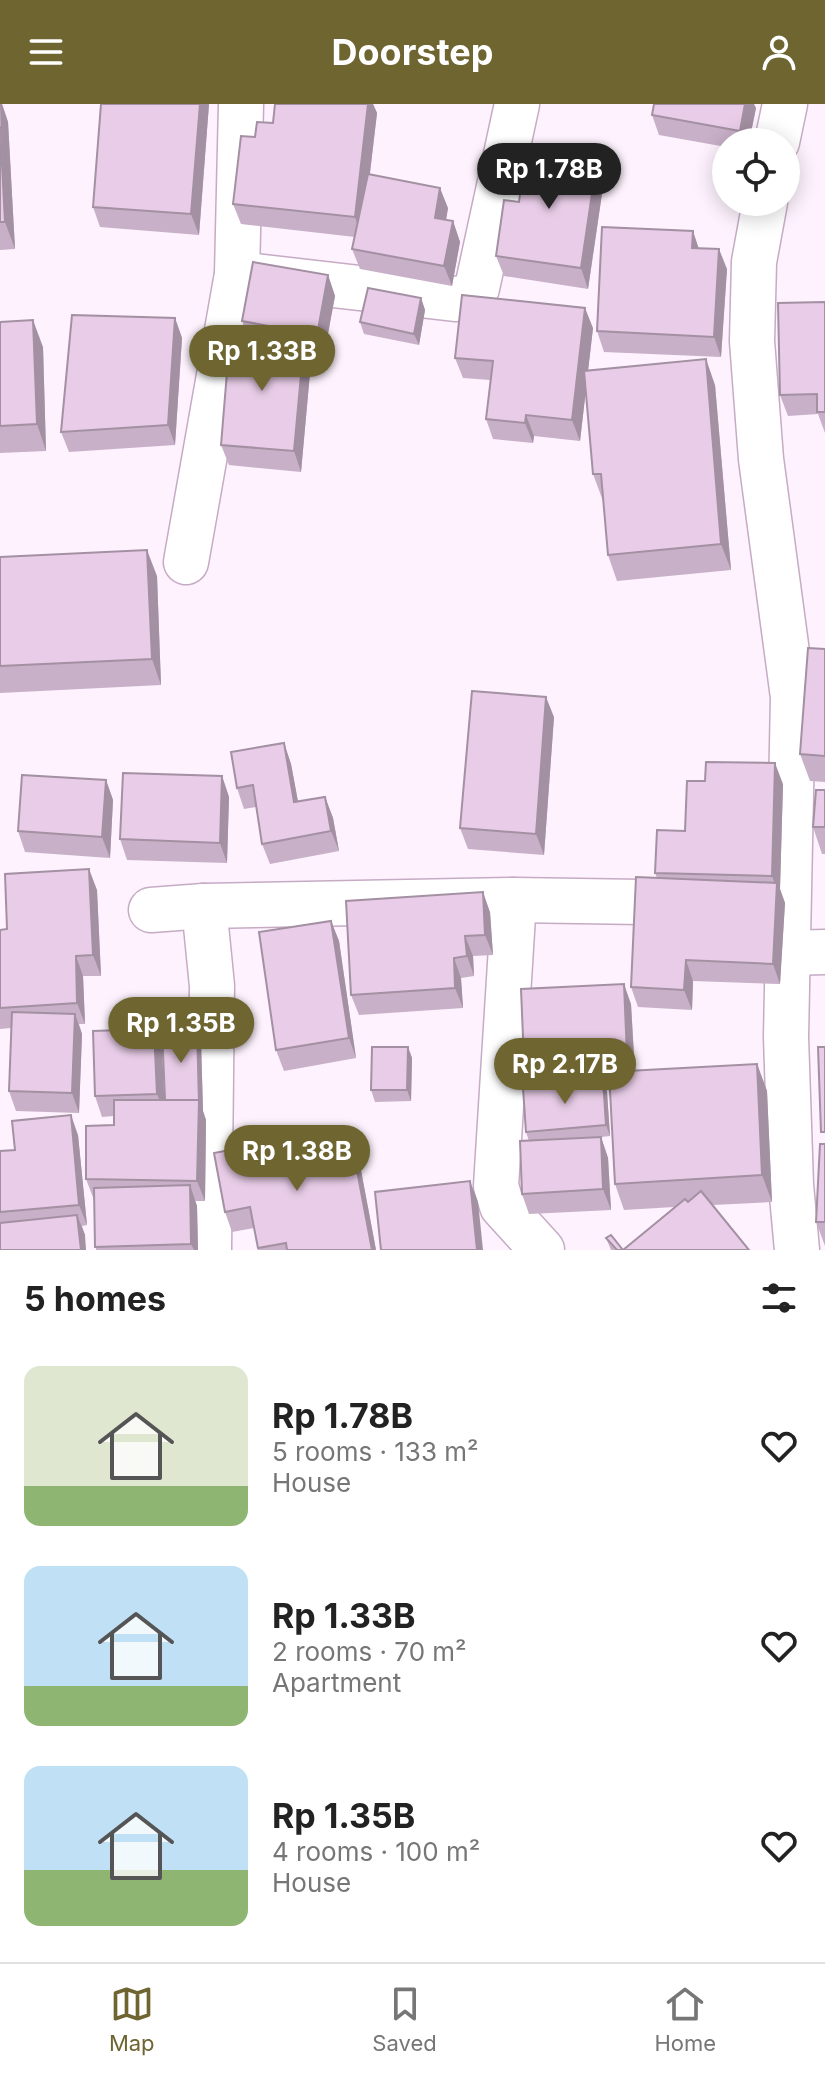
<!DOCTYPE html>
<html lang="en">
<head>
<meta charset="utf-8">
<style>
	:root { --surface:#fff; --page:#f6f6f6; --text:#222; --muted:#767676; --line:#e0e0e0; --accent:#6e6531 }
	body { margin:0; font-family:Inter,sans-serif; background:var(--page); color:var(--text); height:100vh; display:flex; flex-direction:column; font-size:30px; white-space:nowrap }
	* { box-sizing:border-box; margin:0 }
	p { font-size:26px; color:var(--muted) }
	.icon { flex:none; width:44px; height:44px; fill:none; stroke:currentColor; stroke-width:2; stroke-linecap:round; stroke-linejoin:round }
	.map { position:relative; height:1146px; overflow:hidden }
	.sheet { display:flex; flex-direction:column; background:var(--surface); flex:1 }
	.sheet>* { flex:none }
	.tools { position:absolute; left:712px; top:24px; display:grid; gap:16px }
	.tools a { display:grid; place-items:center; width:88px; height:88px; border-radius:50%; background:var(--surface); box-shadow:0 4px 20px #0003; font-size:40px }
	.price { position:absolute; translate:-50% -68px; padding:0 18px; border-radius:28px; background:var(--accent); color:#fff; font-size:26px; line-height:52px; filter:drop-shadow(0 2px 4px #0008) }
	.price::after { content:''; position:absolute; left:50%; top:48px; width:24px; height:18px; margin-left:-12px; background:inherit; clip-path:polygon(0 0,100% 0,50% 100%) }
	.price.selected { background:#222; color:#fff }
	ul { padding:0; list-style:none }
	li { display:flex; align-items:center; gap:24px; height:200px; padding:0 24px }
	li span { display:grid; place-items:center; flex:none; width:224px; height:160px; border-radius:16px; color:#555 }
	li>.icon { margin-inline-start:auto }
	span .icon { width:96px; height:96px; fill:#fffc; stroke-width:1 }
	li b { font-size:34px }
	h2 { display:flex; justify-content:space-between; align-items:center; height:96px; padding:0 24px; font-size:34px }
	header { display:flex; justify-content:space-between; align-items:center; height:104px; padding:0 24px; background:var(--accent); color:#fff; font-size:36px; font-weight:700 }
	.dock { display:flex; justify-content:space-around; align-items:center; height:112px; border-top:2px solid var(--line); background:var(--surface); font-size:22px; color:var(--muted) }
	.dock a { display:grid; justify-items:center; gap:4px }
	.dock .selected { color:var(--accent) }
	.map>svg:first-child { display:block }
</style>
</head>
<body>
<header><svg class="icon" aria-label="menu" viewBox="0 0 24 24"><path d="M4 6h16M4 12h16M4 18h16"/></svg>Doorstep<svg class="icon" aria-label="person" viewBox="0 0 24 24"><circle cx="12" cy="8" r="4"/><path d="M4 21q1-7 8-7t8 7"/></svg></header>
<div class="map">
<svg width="825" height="1146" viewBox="0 0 825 1146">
	<rect width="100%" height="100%" fill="#fdf2fd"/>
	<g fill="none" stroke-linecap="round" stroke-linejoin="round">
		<g stroke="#c6abc5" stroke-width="47">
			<g id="minor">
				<polyline points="777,38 785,0"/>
				<polyline points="765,98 754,158 752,237 761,355 793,593 786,933 791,1081 797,1146"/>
				<polyline points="237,170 241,0"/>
				<polyline points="186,458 237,170 455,195 468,193 477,184 517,0"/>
				<polyline points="514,796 642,798"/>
				<polyline points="204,802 212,882 209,1146"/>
				<polyline points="151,806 204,802 514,796 496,1082 502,1102 542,1146"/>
				<polyline points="788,849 825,848"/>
			</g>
		</g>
		<use href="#minor" stroke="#fff" stroke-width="44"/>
	</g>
	<g fill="#c8b0c8">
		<polygon points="0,0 2,0 8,18 15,145 0,146"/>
		<polygon points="209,0 199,131 100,123 93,103"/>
		<polygon points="275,0 373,0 377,9 370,70 448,104 446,116 453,117 460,138 452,182 360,165 352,145 355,133 241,120 233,100 255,33 273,19"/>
		<polygon points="756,4 749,38 726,38 726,43 659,31 652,11"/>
		<polygon points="597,56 604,76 588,185 504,172 496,152 519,98"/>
		<polygon points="699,144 727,165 721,253 604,248 597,227"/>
		<polygon points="328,171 335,192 324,251 307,248 311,258 301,368 229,361 221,341 248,233 242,217"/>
		<polygon points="421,194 425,206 419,241 364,230 360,218"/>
		<polygon points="825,198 825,329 818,310 788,312 780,291"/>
		<polygon points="175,214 182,234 175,341 69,348 61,328"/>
		<polygon points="0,218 43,243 46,347 0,349"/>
		<polygon points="593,224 588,266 715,281 731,466 617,477 608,451 603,397 593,370 586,286 580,337 534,332 533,339 493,335 486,315 490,276 463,274 455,254"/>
		<polygon points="0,453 157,472 161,581 0,589"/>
		<polygon points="825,545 825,678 810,677 800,650"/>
		<polygon points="554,613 544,751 468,745 460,724"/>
		<polygon points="284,639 291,660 298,698 325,693 333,714 339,747 270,760 262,740 256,703 244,705 237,684"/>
		<polygon points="222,672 229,693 227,759 127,756 120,735"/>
		<polygon points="106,676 113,696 110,754 25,748 18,727"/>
		<polygon points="783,680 780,785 785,799 780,880 693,877 692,906 638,903 631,883 657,774 655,769 685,727"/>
		<polygon points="825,686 825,750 822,750 813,723"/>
		<polygon points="97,786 101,872 83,872 85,920 79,920 82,930 79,1009 16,1007 9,987 11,924 0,925 0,826 7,825"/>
		<polygon points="490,808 493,851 473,852 474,872 461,874 463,904 359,911 351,891"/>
		<polygon points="331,817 339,837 356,954 284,967 276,946"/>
		<polygon points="631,900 635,967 757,960 767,987 772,1098 713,1101 749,1146 611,1146 606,1134 623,1146 674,1103 624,1106 615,1080 609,973 532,977 524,957"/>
		<polygon points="201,937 203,1007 206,1016 205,1097 195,1097 197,1102 198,1146 96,1146 94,1096 86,1075 114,1021 114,1012 102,1013 95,992 162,946 164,996"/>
		<polygon points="408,943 412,954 411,997 375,998 371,986"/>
		<polygon points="607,988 610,1032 601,1033 608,1054 611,1106 529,1110 522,1090 529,1037 526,1028"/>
		<polygon points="325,1028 331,1045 352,1040 360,1061 376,1146 258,1146 254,1124 232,1128 225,1108"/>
		<polygon points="78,1031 87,1121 82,1122 85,1131 0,1146 0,1047 15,1046"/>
		<polygon points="825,1040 825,1142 816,1118"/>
	</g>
	<g fill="#a390a2">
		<polygon points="0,0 2,0 8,18 15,145 5,118"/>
		<polygon points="200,0 209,0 199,131 191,110"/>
		<polygon points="368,0 373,0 377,9 362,134 355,113"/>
		<polygon points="745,0 754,0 756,4 749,38 744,38 740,27"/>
		<polygon points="597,56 604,76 588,185 581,164"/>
		<polygon points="440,84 448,104 443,134 435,114"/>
		<polygon points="453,117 460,138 452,182 444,162"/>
		<polygon points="693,127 700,148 692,144"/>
		<polygon points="719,145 727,165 721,253 714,233"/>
		<polygon points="328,171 335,192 324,251 317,231"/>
		<polygon points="421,194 425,206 419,241 414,230"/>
		<polygon points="585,204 593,224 580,337 572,316"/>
		<polygon points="175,214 182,234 175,341 168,321"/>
		<polygon points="33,216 43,243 46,347 37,320"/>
		<polygon points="304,238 311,258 301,368 294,347"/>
		<polygon points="706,255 715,281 731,466 721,440"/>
		<polygon points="526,311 534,332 533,339 525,319"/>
		<polygon points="147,446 157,472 161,581 152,555"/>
		<polygon points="546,593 554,613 544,751 536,730"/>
		<polygon points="284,639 291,660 302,719 294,698"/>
		<polygon points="775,659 783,680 780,785 785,799 780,880 773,860 777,785 772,772"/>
		<polygon points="222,672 229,693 227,759 220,739"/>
		<polygon points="106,676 113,696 110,754 102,733"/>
		<polygon points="325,693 333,714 339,747 331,727"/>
		<polygon points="89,765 97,786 101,872 93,851"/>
		<polygon points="483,788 490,808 493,851 485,831"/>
		<polygon points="331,817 339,837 356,954 349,934"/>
		<polygon points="465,832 473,852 474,872 467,852"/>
		<polygon points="76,852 83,872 85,920 77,899"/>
		<polygon points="454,854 461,874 463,904 455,884"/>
		<polygon points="686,856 693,877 692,906 684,886"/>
		<polygon points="624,880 631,900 635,972 627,952"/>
		<polygon points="75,910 82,930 79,1009 72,989"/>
		<polygon points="154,925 162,946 165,1010 157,990"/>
		<polygon points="197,925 201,937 203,1007 206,1016 205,1097 197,1077"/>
		<polygon points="408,943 412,954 411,997 407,986"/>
		<polygon points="757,960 767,987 772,1098 762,1071"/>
		<polygon points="603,976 607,988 610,1032 606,1021"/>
		<polygon points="71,1011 78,1031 87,1121 79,1101"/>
		<polygon points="601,1033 608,1054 611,1106 603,1085"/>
		<polygon points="352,1040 360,1061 376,1146 372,1146"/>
		<polygon points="470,1077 478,1098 483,1146 477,1146"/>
		<polygon points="190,1081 197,1102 198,1146 194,1146 191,1140"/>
		<polygon points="77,1111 85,1131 86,1146 81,1146"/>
	</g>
	<g fill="#e9cde8" stroke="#a390a2" stroke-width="2">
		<polygon points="101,0 200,0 191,110 93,103"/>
		<polygon points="275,0 368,0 355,113 233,100 241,32 255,33 257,18 273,19"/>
		<polygon points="654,0 745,0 740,27 652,11"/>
		<polygon points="0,22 5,118 0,118"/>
		<polygon points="526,46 597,56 581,164 496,152 504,96 519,98"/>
		<polygon points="368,70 440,84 435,114 453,117 444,162 352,145"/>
		<polygon points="602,123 693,127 692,144 719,145 714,233 597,227"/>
		<polygon points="253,158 328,171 317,231 242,217"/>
		<polygon points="368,184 421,194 414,230 360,218"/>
		<polygon points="462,191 585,204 572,316 526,311 525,319 486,315 493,257 455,254"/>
		<polygon points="825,198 825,308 817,308 817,290 780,291 778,199"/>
		<polygon points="72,211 175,214 168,321 61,328"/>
		<polygon points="33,216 37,320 0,322 0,218"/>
		<polygon points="230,232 304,238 294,347 221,341"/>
		<polygon points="706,255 721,440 608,451 601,370 593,370 584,267"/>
		<polygon points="147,446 152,555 0,562 0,453"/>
		<polygon points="808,544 825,545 825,652 800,650"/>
		<polygon points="472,587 546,593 536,730 460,724"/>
		<polygon points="284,639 294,698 325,693 331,727 262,740 253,681 237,684 231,648"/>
		<polygon points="706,658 775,659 772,772 655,769 657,726 685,727 687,677 705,677"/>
		<polygon points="123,669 222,672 220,739 120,735"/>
		<polygon points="22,671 106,676 102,733 18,727"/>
		<polygon points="816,686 825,686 825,723 813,723"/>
		<polygon points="89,765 93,851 76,852 77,899 0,904 0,826 7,825 5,770"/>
		<polygon points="636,773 777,779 773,860 686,856 684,886 631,883"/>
		<polygon points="483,788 485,831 465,832 467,852 454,854 455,884 351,891 346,797"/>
		<polygon points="331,817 349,934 276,946 259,828"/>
		<polygon points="624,880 627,952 524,957 521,885"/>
		<polygon points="12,908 75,910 72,989 9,987"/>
		<polygon points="154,925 157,990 95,992 93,927"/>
		<polygon points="197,925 199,999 199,996 165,996 162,926"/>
		<polygon points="372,943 408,943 407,986 371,986"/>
		<polygon points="818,943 825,943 825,1028 821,1028"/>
		<polygon points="757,960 762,1071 615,1080 609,968"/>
		<polygon points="603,976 606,1021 526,1028 523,984"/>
		<polygon points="114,996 199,996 197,1077 86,1075 86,1022 114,1021"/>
		<polygon points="71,1011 79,1101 0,1108 0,1047 15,1046 12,1017"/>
		<polygon points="325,1028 328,1046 352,1040 372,1146 287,1146 286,1139 258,1144 250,1103 225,1108 214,1049"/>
		<polygon points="601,1033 603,1085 522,1090 520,1037"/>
		<polygon points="820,1040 825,1040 825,1118 816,1118"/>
		<polygon points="470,1077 477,1146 381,1146 375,1088"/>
		<polygon points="190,1081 191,1140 95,1143 94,1084"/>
		<polygon points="701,1087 749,1146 617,1146 606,1134 611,1131 623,1146 685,1095 688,1098"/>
		<polygon points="77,1111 81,1146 0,1146 0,1119"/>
	</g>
</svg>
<div class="tools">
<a><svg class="icon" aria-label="locate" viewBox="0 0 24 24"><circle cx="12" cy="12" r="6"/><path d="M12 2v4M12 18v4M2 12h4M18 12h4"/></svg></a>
</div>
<b class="price selected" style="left:549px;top:107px">Rp 1.78B</b>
<b class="price" style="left:262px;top:289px">Rp 1.33B</b>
<b class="price" style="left:181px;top:961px">Rp 1.35B</b>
<b class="price" style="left:565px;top:1002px">Rp 2.17B</b>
<b class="price" style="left:297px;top:1089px">Rp 1.38B</b>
</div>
<section class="sheet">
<h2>5 homes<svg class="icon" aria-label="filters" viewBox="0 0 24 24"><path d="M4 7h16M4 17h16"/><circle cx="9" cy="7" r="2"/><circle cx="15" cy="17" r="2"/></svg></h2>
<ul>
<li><span style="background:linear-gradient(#dfe7d0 75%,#8fb573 0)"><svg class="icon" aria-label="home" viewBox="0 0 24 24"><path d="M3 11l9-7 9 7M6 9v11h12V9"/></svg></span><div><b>Rp 1.78B</b><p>5 rooms · 133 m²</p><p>House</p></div><svg class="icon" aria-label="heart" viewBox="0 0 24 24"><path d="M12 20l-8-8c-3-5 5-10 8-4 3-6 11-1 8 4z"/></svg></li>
<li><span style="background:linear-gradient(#bfe0f5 75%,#8fb573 0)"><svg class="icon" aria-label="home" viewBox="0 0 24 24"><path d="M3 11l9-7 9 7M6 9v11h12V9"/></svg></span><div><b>Rp 1.33B</b><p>2 rooms · 70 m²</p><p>Apartment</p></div><svg class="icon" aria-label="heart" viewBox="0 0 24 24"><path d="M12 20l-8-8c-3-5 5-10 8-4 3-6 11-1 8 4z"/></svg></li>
<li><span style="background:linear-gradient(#bfe0f5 65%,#8fb573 0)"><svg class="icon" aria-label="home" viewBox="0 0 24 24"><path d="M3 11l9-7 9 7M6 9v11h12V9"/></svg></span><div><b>Rp 1.35B</b><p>4 rooms · 100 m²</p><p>House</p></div><svg class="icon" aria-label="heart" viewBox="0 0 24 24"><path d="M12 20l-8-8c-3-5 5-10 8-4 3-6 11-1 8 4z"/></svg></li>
</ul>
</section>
<nav class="dock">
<a class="selected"><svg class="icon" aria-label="map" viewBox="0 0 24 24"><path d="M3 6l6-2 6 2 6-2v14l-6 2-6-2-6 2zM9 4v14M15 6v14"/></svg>Map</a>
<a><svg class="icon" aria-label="saved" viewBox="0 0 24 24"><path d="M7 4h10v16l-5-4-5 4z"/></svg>Saved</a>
<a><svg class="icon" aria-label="home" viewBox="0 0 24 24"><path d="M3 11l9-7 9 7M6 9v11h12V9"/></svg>Home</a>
</nav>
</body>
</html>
